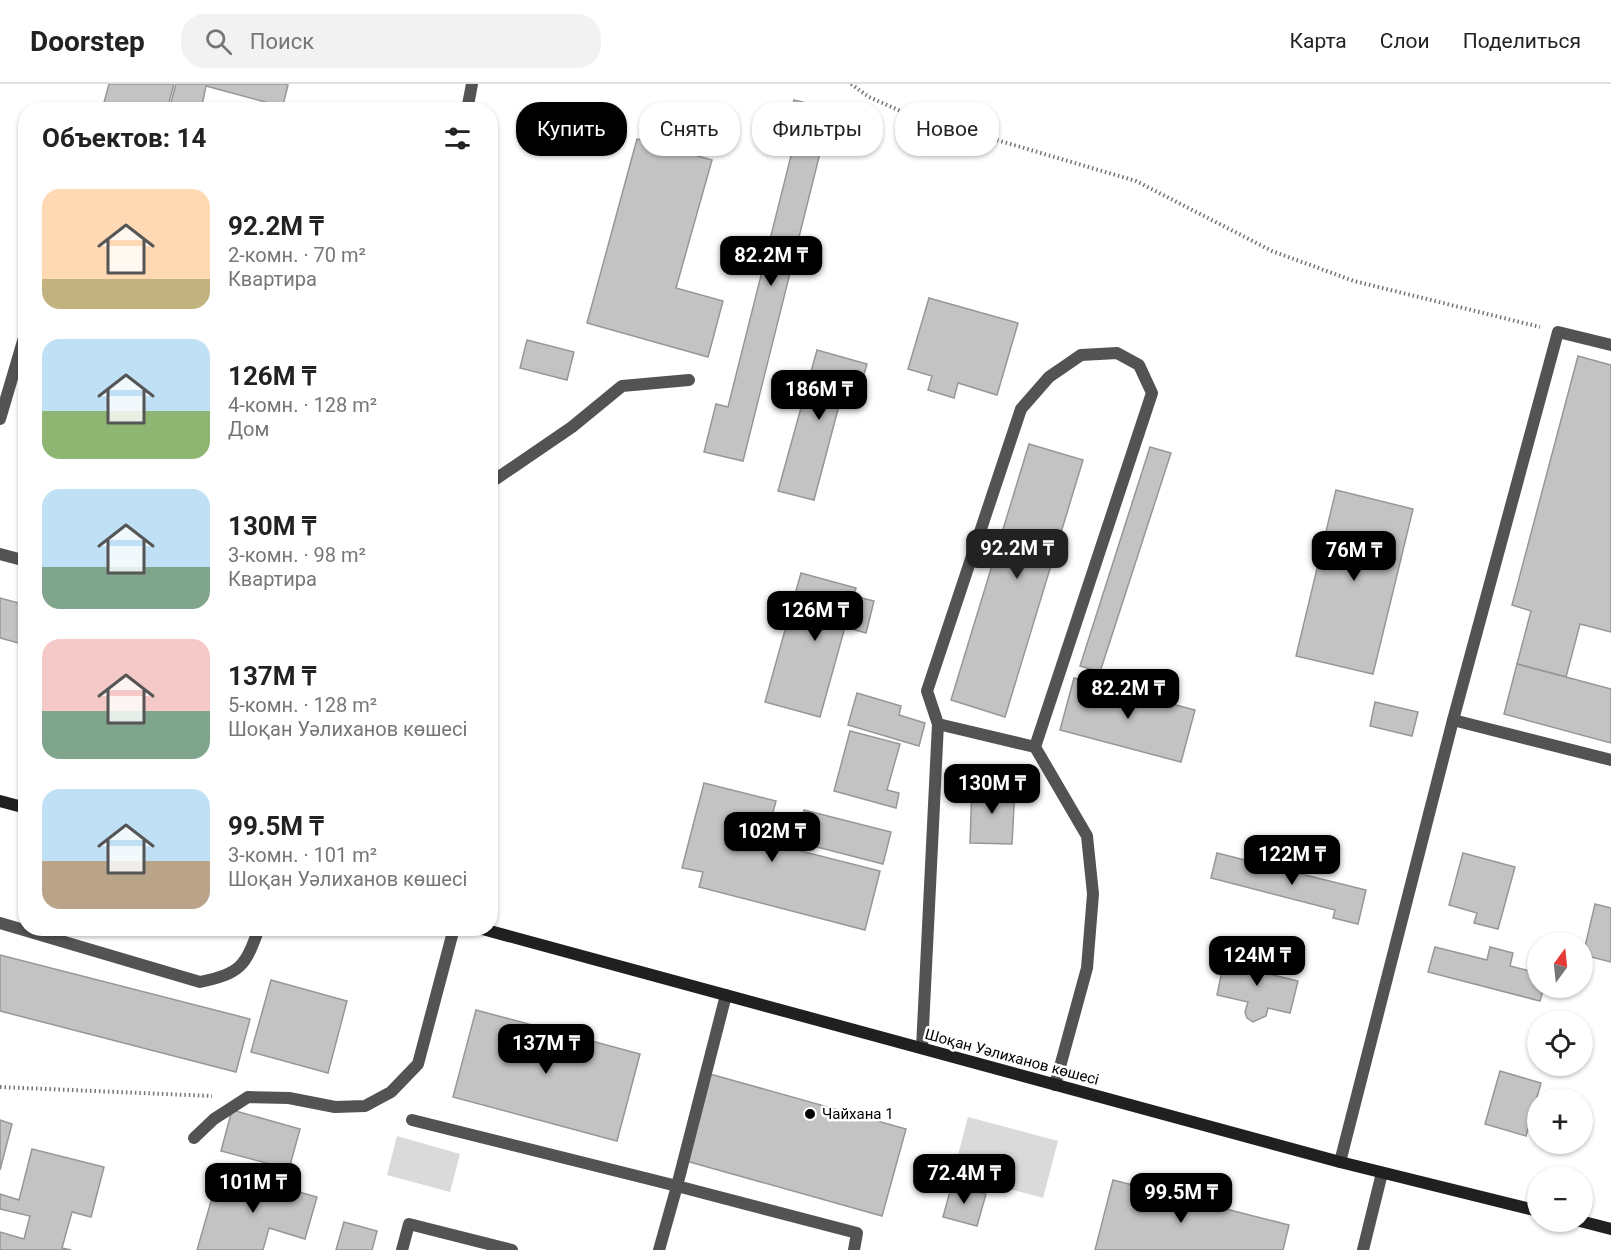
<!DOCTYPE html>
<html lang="ru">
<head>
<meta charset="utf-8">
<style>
	:root { --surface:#fff; --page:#f2f2f2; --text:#222; --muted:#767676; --line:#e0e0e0; --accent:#000 }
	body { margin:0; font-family:Roboto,sans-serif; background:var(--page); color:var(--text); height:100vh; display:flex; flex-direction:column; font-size:22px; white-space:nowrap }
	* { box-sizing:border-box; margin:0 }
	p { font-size:20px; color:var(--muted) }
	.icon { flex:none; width:33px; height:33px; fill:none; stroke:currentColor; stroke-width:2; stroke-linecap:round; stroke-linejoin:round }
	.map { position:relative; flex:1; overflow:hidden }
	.drawer { position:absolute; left:18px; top:18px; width:480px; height:834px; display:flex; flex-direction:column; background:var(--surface); border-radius:24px; box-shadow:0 2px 4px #0004 }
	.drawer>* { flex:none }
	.guide { position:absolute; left:516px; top:18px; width:570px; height:54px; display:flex; gap:12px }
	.needle { width:39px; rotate:15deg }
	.controls { position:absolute; left:1527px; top:848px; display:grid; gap:12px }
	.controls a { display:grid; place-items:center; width:66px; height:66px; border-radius:50%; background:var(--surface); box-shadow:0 2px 4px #0004; font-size:30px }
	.price { position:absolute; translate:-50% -51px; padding:0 14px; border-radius:12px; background:var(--accent); color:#fff; font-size:20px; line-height:39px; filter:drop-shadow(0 2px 3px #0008) }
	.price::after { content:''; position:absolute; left:50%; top:36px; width:18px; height:14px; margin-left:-9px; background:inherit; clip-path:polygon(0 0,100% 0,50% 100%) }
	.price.on { background:#222; color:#fff }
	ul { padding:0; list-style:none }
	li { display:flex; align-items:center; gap:18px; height:150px; padding:0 24px }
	li span { display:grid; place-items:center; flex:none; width:168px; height:120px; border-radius:18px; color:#555 }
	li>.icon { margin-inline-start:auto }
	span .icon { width:72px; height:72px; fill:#fffc; stroke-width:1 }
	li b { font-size:26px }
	h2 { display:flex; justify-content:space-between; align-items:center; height:72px; padding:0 24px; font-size:26px }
	.pill { padding:0 21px; border-radius:24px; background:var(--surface); box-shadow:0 2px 4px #0004; font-size:21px; line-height:54px }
	.pill.on { background:var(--accent); color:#fff }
	header { display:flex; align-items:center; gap:36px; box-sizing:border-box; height:84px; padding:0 30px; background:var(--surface); border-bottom:2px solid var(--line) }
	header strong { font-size:28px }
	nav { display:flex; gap:33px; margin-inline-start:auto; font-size:21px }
	.search { width:420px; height:54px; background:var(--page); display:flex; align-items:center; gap:15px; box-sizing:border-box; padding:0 21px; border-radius:24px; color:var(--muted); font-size:22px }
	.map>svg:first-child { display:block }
</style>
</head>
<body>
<header>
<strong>Doorstep</strong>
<div class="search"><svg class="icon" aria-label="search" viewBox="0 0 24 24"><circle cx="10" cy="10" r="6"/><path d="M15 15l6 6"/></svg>Поиск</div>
<nav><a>Карта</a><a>Слои</a><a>Поделиться</a></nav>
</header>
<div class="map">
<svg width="1611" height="1166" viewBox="0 0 1611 1166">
	<rect width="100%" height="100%" fill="#fff"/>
	<g fill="#dadada">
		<polygon points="968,1033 1058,1057 1043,1114 953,1090"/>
		<polygon points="397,1052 460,1070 450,1108 387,1091"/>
	</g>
	<g fill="#c3c3c3" stroke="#979797" stroke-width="1.5">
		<polygon points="109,0 174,0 167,26 102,26"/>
		<polygon points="176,0 284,0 288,1 283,21 301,26 267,26 269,19 206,2 201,26 169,26"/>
		<polygon points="794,16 831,25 743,377 704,368 716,320 728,323 799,40 789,38"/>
		<polygon points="637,55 712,76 676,204 723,217 708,273 587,239"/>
		<polygon points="929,214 1018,239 997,311 958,299 954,314 928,306 932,292 908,285"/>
		<polygon points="527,256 574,268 567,296 520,284"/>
		<polygon points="817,266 867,280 856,318 841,314 814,416 778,407"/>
		<polygon points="1578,272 1611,281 1611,548 1580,540 1566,593 1517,580 1531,527 1512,521"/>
		<polygon points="1029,360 1083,376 1005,633 951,616"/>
		<polygon points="1150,363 1171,369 1100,588 1080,582"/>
		<polygon points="1336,406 1413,425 1373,590 1296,572"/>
		<polygon points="801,489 856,504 854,512 874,517 866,549 845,543 820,633 765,618"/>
		<polygon points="0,514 26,521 26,561 0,554"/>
		<polygon points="1517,580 1611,605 1611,659 1504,630"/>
		<polygon points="1074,594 1195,626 1181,678 1060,646"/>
		<polygon points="857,609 901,622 899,631 925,639 919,662 848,641"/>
		<polygon points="1375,618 1418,628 1412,652 1370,642"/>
		<polygon points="850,647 900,660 887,706 899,709 896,724 834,707"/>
		<polygon points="704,699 776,717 765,758 880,787 865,846 699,803 703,788 682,784"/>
		<polygon points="972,701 1015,703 1012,760 970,759"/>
		<polygon points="804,726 891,748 883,780 813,762 818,744 800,739"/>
		<polygon points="1217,769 1366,806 1358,840 1333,834 1335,826 1211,794"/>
		<polygon points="1463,769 1515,783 1498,845 1474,839 1477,829 1449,821"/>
		<polygon points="1595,820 1611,824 1611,878 1583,871"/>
		<polygon points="1435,863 1487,876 1490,863 1513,869 1510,882 1538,889 1538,903 1544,903 1540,917 1428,888"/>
		<polygon points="0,871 250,935 236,988 0,927"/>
		<polygon points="1249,872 1276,878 1273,891 1298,897 1290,929 1268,924 1266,932 1253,938 1247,934 1245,928 1248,918 1217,911 1224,878 1246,883"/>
		<polygon points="271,896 347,917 328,989 251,968"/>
		<polygon points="476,926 640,970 617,1057 453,1013"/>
		<polygon points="1500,987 1541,999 1526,1052 1485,1040"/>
		<polygon points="710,990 906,1045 882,1132 686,1077"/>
		<polygon points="232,1026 300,1045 289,1085 221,1067"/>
		<polygon points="0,1036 12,1040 0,1086"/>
		<polygon points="32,1065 104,1083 91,1133 72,1128 62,1164 71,1166 0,1166 0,1148 24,1155 30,1132 0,1125 0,1110 19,1116"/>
		<polygon points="220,1086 317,1113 305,1155 269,1144 263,1166 197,1166"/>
		<polygon points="1113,1096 1289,1141 1283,1166 1095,1166"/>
		<polygon points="952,1100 986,1110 977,1142 943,1133"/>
		<polygon points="344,1138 377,1147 372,1166 336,1166"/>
	</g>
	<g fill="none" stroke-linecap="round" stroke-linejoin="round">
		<g stroke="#757575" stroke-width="4" stroke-dasharray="1.5 3" stroke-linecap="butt">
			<polyline points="851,0 869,13 905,29 1136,97 1272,167 1354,197 1540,243"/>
			<polyline points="0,1003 212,1012"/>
		</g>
		<g stroke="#535353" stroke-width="12">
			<polyline points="467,26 472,0"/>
			<polyline points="0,335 26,247"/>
			<polyline points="490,399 572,343 622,302 689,296"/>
			<polyline points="0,470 26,477"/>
			<polyline points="1453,636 1611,676"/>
			<polyline points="938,640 1035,663"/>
			<path d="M0,839L200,898C241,889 245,883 259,844"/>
			<polyline points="726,911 677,1102 857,1149 854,1166"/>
			<polyline points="922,964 938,640 927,607 1021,325 1049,293 1081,271 1117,269 1139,281 1152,309 1035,663 1087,752 1093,810 1087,884 1055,1001"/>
			<polyline points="412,1036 677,1102 659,1166"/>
			<polyline points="194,1054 214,1035 248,1013 289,1014 335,1023 365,1022 391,1008 418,980 454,844"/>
			<polyline points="1340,1078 1453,636 1558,248 1611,261"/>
			<polyline points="402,1166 409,1140 512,1166"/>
			<polyline points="1363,1166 1382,1089"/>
		</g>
		<g stroke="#202020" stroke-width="12">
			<polyline points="0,717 26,724"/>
			<polyline points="479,844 1340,1078 1538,1127"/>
			<polyline points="1580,1137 1611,1145"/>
		</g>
	</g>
	<circle fill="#000" stroke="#fff" stroke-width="2" cx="810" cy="1030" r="6"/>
	<g text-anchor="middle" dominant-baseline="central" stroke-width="5" stroke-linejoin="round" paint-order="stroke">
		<g font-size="15" fill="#000" stroke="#fff">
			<text transform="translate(1012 973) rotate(15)">Шоқан Уәлиханов көшесі</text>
		</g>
		<g font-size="15" fill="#000" stroke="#fff" text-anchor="start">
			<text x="822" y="1030">Чайхана 1</text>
		</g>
	</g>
</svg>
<div class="controls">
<a><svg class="needle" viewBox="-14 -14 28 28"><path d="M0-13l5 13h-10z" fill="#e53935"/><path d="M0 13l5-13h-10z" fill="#767676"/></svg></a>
<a><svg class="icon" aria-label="locate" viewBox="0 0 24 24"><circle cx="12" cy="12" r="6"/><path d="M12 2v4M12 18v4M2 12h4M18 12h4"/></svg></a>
<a>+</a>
<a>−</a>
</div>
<b class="price" style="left:771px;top:203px">82.2M ₸</b>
<b class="price" style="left:819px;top:337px">186M ₸</b>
<b class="price on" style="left:1017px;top:496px">92.2M ₸</b>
<b class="price" style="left:1354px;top:498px">76M ₸</b>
<b class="price" style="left:815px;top:558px">126M ₸</b>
<b class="price" style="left:1128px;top:636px">82.2M ₸</b>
<b class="price" style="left:992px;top:731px">130M ₸</b>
<b class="price" style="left:772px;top:779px">102M ₸</b>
<b class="price" style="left:1292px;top:802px">122M ₸</b>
<b class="price" style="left:1257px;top:903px">124M ₸</b>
<b class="price" style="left:546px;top:991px">137M ₸</b>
<b class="price" style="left:964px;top:1121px">72.4M ₸</b>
<b class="price" style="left:253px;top:1130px">101M ₸</b>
<b class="price" style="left:1181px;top:1140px">99.5M ₸</b>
<div class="guide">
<a class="pill on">Купить</a>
<a class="pill">Снять</a>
<a class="pill">Фильтры</a>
<a class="pill">Новое</a>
</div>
<section class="drawer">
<h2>Объектов: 14<svg class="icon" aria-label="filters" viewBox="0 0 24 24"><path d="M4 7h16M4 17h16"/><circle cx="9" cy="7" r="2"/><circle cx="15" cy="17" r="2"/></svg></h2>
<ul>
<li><span style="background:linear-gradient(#ffd9b3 75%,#c2b280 0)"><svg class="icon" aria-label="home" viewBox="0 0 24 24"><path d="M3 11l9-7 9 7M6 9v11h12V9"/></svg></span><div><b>92.2M ₸</b><p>2-комн. · 70 m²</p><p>Квартира</p></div></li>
<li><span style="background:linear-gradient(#bfe0f5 60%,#8fb573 0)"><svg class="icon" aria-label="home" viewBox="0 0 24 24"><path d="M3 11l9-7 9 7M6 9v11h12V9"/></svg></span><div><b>126M ₸</b><p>4-комн. · 128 m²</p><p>Дом</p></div></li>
<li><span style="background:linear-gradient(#bfe0f5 65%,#7fa58c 0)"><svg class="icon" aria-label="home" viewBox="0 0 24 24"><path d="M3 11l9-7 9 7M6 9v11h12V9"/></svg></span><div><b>130M ₸</b><p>3-комн. · 98 m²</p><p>Квартира</p></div></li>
<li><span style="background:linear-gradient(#f6c9c9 60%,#7fa58c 0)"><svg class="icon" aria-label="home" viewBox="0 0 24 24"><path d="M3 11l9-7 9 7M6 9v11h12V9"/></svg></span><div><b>137M ₸</b><p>5-комн. · 128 m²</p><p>Шоқан Уәлиханов көшесі</p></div></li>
<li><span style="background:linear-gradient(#bfe0f5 60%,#b9a48a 0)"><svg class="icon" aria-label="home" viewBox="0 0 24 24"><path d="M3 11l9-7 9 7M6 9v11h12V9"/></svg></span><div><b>99.5M ₸</b><p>3-комн. · 101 m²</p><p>Шоқан Уәлиханов көшесі</p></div></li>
</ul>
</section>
</div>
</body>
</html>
